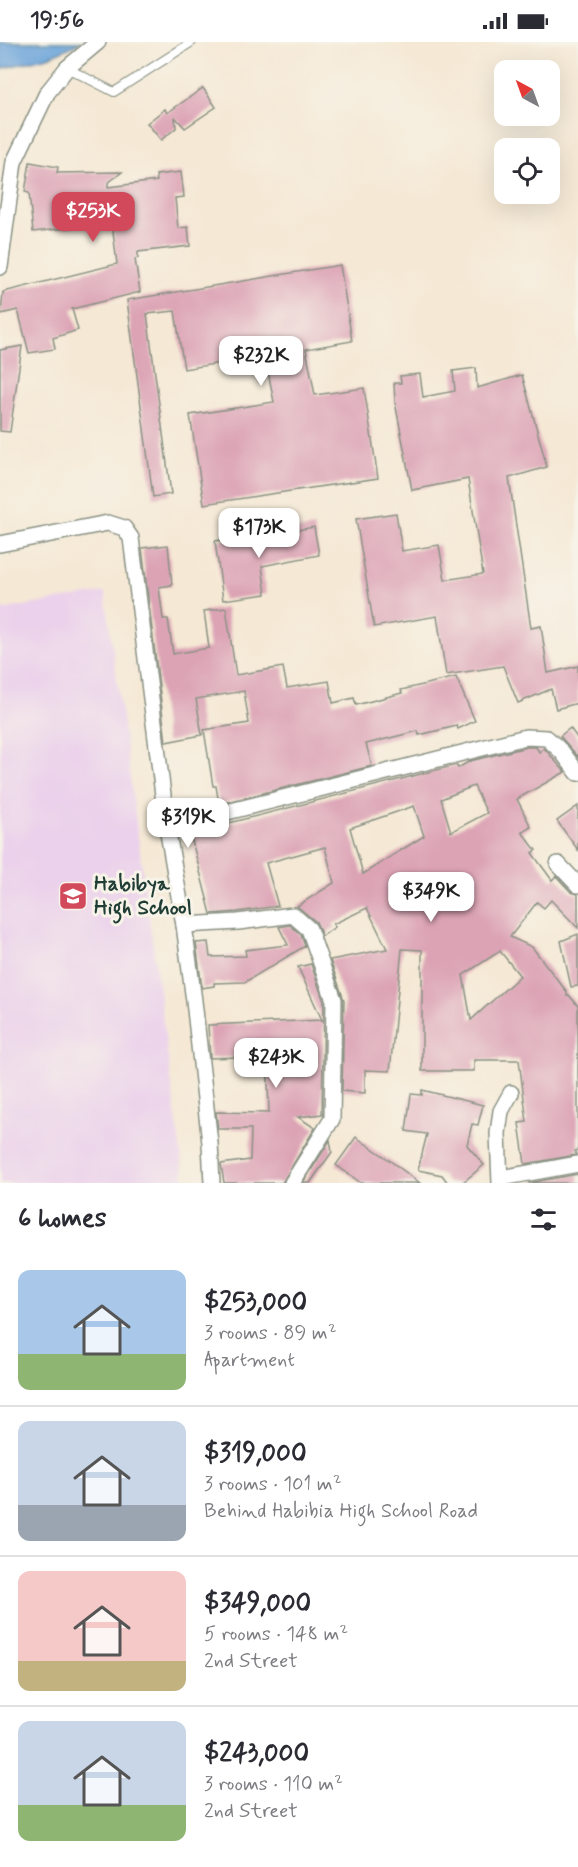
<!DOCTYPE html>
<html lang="en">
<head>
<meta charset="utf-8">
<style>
	:root { --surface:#fff; --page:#f7f7f7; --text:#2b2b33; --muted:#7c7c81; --line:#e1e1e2; --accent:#d1495b }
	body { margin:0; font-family:Mynerve,sans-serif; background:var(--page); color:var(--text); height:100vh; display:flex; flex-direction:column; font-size:22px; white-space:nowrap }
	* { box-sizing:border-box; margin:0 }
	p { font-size:20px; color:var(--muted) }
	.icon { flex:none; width:33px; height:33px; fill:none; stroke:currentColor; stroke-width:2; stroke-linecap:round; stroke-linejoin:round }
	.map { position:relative; height:1141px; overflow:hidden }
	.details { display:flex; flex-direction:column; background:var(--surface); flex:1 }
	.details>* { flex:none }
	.needle { width:39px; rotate:319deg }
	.buttons { position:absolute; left:494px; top:18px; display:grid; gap:12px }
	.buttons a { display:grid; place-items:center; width:66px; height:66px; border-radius:12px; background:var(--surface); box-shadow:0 6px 24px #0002; font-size:30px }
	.price { position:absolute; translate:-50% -51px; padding:0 14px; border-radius:12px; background:#fff; color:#222; font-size:20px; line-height:39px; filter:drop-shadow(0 2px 3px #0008) }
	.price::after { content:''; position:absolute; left:50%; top:36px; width:18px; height:14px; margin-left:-9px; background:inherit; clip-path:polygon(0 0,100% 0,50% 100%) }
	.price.active { background:var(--accent); color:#fff }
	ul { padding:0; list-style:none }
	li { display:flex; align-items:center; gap:18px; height:150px; padding:0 18px }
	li+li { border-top:2px solid var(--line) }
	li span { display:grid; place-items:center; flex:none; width:168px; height:120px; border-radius:12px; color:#555 }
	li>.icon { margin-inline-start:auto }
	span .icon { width:72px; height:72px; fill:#fffc; stroke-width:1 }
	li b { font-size:26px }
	h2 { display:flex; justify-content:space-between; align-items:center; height:72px; padding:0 18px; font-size:26px }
	.status { display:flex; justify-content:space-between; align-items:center; height:42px; padding:0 30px; background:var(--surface); direction:ltr }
	.status svg { height:16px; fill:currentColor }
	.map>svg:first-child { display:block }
</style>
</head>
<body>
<div class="status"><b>19:56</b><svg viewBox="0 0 49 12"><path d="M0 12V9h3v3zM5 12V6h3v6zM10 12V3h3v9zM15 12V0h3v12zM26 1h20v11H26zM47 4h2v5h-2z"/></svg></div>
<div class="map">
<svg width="578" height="1141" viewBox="0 0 578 1141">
	<rect width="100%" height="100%" fill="#f7f3e8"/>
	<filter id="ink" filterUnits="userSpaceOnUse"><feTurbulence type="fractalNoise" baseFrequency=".0167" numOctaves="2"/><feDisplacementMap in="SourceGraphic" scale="12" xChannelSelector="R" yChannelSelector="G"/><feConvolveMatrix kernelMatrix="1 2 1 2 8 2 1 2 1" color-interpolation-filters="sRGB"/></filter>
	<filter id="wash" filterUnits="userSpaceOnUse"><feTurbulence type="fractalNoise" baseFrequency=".008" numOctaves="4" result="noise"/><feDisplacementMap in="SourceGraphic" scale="24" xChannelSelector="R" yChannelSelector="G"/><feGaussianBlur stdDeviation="1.35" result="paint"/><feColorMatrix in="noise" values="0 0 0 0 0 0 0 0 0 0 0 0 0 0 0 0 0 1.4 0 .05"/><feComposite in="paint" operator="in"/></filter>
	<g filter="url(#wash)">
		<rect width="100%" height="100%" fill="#f5e8d4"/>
		<polygon fill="#ebd1eb" points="105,550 185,1141 0,1141 0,568"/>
		<polygon fill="#69a3d9" stroke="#447086" stroke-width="1.5" points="0,0 82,0 48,15 0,27"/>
		<g id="blocks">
			<g fill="#dca3b5" fill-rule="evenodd">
				<polygon points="203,46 216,65 185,86 175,75 176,86 161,98 147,81 165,67 167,71"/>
				<polygon points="30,120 58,125 57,131 122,130 108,141 108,145 157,139 156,133 181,130 184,155 175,156 178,186 188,185 190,204 138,210 138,216 135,217 140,250 72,267 78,288 53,296 55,307 29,311 18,268 1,272 3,250 117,222 112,181 33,190 29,151 25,150"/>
				<polygon points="340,223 352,299 306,307 315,353 364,346 378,436 204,462 190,373 274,360 265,314 184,327 175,269 147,272 171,452 153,455 127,258"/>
				<polygon points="22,304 10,390 0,389 0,308"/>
				<polygon points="476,326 477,346 522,333 547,425 509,436 531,586 541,584 548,631 578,624 578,661 556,667 551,647 518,661 503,624 446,633 437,574 374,585 356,477 396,471 402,509 439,503 445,538 483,532 468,437 412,448 395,360 394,341 401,341 400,334 420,332 423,355 455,349 453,329"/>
				<polygon points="314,485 319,513 262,524 266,552 223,558 215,499 279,490 280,491"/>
				<polygon points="168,503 172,543 159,545 163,577 168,577 173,612 209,606 204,569 226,566 236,633 283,625 287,646 329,639 333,661 354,656 356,663 402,651 401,648 456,635 475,679 458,687 457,684 419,693 418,689 366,702 372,724 219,762 216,744 213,744 204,688 249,681 244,649 196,657 202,693 166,700 142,506"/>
				<polygon points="570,686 578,697 578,715 560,694"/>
				<path d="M527,705H536L539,710L544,706L565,730L517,757L531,785L522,790L536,808L532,811L552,838L556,834L571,850L578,852V886L551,858L544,866L537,860L510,895L532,905L567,950V954L569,953L578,964V1108L575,1109L576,1113L525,1122L519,1081L527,1080L519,1018H474V1029H422V908L402,907L390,1029L365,1028V1051L342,1049L344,958L330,918L387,907L367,866L333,882L335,885L322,894L316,880L297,864L334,841L325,805L266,821L278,864L237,870L211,872L190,791L456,723L458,726L470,719ZM474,744L487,771L451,790L441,757ZM414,764L424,794L363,832L350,786ZM500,909L520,934L471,978L463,933Z"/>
				<polygon points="578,764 578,808 557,779"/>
				<polygon points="290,883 301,893 305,904 245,940 214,941 214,944 202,946 196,901 208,900 210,915 246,914 245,908 288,903 279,885"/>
				<polygon points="578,892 578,944 571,945 561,899"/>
				<polygon points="311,922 324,960 322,1072 298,1075 315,1086 282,1141 224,1141 221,1122 250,1118 251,1087 218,1087 216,1070 269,1071 267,1014 210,1016 208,983 322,978 298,925"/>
				<polygon points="422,1048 483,1063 478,1083 472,1082 467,1103 484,1123 462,1141 448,1141 442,1133 418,1128 427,1092 406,1089 411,1052 422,1053"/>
				<polygon points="356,1095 385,1115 420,1141 361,1141 336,1123"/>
				<polygon points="330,1098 332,1110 310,1141 303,1141"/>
				<polygon points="578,1132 578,1141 528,1141"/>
			</g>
		</g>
	</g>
	<g filter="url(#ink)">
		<use href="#blocks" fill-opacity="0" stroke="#8a9284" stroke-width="1.5"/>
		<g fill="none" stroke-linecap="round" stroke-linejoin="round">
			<g stroke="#8a9284" stroke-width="10">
				<polyline id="service" points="67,26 114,50 192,0"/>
			</g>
			<g stroke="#8a9284" stroke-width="18">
				<g id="minor">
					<polyline points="0,225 14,120 47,51 67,26 98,0"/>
					<polyline points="0,502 108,481 124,486 131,496 167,785 184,883 194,959 210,1101 212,1141"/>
					<polyline points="167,785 526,695 547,696 562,710 578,731"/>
					<polyline points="558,822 578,843"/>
					<polyline points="184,883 238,880 293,873 309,887 334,958 332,1077 292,1141"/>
					<polyline points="501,1136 578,1122"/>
					<polyline points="500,1141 498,1091 501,1069 511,1051"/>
				</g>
			</g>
			<use href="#service" stroke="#fff" stroke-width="8"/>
			<use href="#minor" stroke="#fff" stroke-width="15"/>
		</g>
	</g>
	<defs>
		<g id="school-square" transform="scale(1.5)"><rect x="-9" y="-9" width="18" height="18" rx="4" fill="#d1495b" stroke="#f7f3e8"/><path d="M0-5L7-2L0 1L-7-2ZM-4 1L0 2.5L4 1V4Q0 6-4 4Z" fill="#fff"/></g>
	</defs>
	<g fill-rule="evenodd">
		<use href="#school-square" x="73" y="854"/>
	</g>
	<g text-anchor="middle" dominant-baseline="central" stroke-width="6" stroke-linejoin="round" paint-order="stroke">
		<g font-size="21" font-weight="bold" fill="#1f3d34" stroke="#f7f3e8" text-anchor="start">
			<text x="94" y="842">Habibya<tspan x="94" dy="24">High School</tspan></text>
		</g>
	</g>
</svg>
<div class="buttons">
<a><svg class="needle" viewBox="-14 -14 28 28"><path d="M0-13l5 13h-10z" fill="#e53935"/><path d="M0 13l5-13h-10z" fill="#7c7c81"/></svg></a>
<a><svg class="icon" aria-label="locate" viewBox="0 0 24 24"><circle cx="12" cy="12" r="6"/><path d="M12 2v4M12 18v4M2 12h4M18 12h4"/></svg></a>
</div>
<b class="price active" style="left:93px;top:201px">$253K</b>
<b class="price" style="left:261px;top:345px">$232K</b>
<b class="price" style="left:259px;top:517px">$173K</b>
<b class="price" style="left:188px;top:807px">$319K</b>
<b class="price" style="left:431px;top:881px">$349K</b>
<b class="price" style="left:276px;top:1047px">$243K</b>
</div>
<section class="details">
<h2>6 homes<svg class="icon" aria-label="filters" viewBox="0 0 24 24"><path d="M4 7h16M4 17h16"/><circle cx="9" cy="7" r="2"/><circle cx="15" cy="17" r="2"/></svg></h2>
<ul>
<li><span style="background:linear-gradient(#a9c7e8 70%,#8fb573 0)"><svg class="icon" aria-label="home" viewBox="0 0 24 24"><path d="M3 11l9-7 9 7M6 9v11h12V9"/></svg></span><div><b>$253,000</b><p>3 rooms · 89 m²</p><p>Apartment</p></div></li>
<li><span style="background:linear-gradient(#c9d6e8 70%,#9aa5b1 0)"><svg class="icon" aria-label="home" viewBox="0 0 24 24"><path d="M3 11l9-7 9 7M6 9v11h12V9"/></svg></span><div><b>$319,000</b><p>3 rooms · 101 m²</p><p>Behind Habibia High School Road</p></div></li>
<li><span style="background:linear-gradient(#f6c9c9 75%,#c2b280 0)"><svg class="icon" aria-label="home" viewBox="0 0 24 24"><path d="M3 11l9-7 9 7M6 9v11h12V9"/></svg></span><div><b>$349,000</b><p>5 rooms · 148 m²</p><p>2nd Street</p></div></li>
<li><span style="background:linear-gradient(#c9d6e8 70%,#8fb573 0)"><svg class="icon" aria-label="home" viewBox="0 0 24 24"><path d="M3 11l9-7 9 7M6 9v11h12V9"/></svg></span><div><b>$243,000</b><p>3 rooms · 110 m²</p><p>2nd Street</p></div></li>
</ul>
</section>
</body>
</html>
